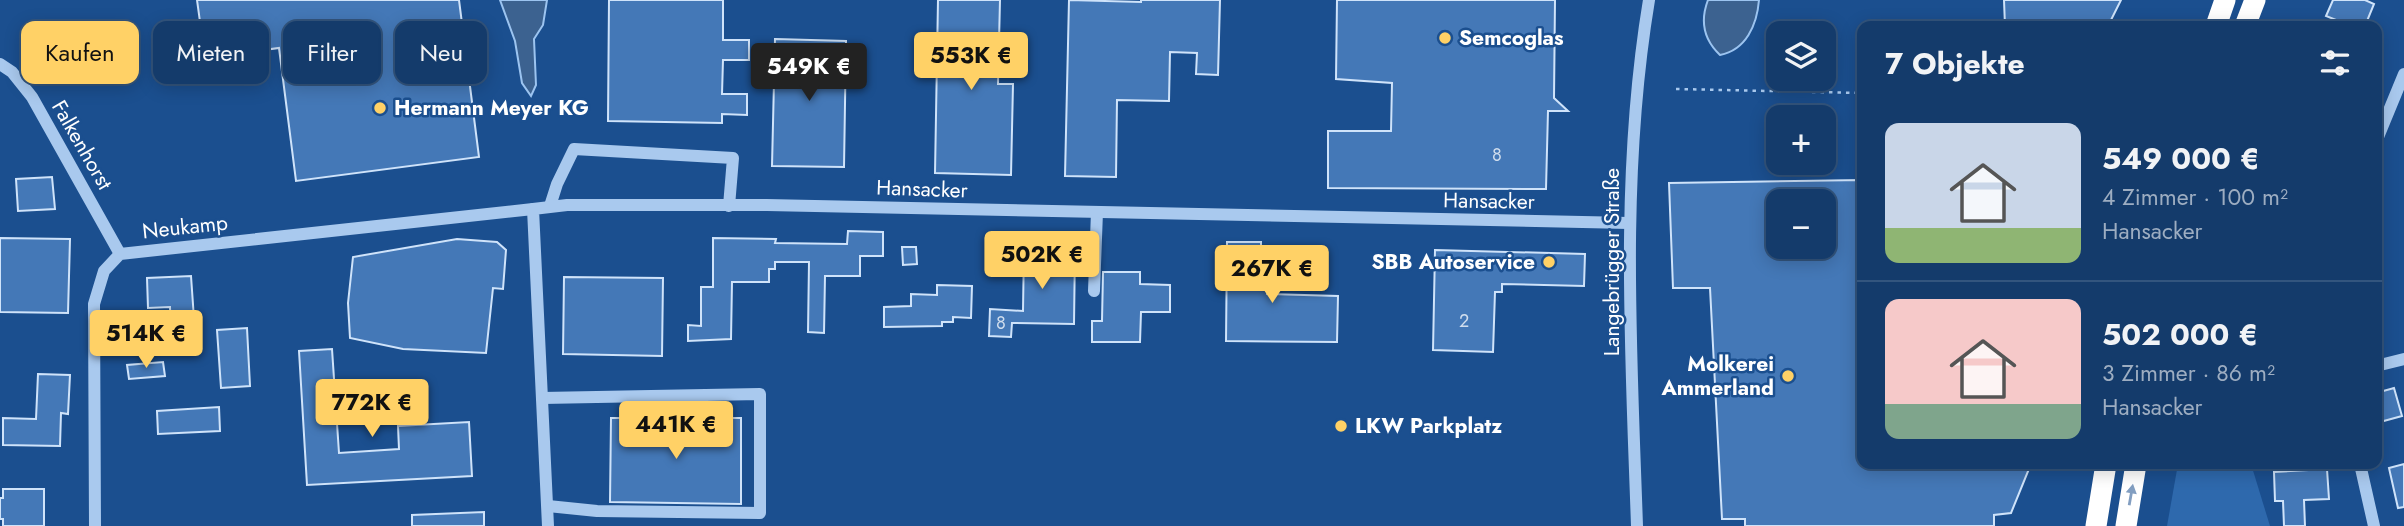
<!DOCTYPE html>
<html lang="de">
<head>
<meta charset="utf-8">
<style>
	:root { --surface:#143b6b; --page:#214673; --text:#f1f3f6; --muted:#9dadc1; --line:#33557e; --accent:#ffd166 }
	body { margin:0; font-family:Jost,sans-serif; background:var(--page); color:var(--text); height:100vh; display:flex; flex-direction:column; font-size:26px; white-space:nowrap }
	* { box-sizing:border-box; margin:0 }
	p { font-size:23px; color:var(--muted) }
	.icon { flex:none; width:38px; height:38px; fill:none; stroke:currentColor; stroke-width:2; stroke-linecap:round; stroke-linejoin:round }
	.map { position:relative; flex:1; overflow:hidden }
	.details { position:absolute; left:1857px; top:21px; width:525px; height:448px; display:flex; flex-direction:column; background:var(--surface); border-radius:14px; box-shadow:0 4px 18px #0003,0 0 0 2px var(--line) }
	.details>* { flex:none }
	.guide { position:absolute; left:21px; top:21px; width:665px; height:63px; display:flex; gap:14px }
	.tools { position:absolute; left:1766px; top:21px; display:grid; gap:14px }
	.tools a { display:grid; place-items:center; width:70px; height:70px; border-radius:14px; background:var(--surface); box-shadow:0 4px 18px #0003,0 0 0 2px var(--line); font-size:35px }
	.price { position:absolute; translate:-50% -60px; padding:0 16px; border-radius:7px; background:var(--accent); color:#111; font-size:23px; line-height:46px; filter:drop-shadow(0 2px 4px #0008) }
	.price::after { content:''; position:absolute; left:50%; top:42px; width:21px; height:16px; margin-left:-10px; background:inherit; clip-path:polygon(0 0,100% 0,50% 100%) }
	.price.active { background:#222; color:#fff }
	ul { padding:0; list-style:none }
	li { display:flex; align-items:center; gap:21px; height:175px; padding:0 28px }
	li+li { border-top:2px solid var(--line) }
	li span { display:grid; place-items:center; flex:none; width:196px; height:140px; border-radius:14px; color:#555 }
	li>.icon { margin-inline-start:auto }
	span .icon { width:84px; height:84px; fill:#fffc; stroke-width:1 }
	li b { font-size:30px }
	h2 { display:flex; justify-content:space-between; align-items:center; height:84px; padding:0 28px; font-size:30px }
	.tag { padding:0 24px; border-radius:14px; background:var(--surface); box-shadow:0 4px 18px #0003,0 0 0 2px var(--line); font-size:24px; line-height:63px }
	.tag.active { background:var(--accent); color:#111 }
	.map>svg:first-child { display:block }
</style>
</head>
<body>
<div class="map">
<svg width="2404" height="526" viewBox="0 0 2404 526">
	<rect width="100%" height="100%" fill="#1b4f8f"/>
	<polygon fill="#2e69ad" points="2178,464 2251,464 2270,526 2167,526"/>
	<g fill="#3c6290" stroke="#9cc4f0" stroke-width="2">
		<polygon points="500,0 547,0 543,25 534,39 536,85 531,96 522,83 515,41"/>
		<path d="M1708,0H1759C1757,25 1746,50 1720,55C1704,40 1700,21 1708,0Z"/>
	</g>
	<g fill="#4478b7" stroke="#cfe3fa" stroke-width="2" fill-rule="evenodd">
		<polygon points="197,0 459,0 479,157 296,181 279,48 205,58"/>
		<polygon points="609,0 723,0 723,40 749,40 749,60 723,60 722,94 747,94 747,115 722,114 722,123 608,121"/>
		<polygon points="938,0 1000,0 998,84 1013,84 1011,175 935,173"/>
		<polygon points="1069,0 1141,2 1141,0 1220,0 1218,75 1196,74 1197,53 1170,52 1169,101 1117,100 1116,177 1065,176"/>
		<polygon points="1337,0 1555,0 1554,98 1568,111 1548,111 1546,189 1328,188 1328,131 1391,131 1392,83 1336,79"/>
		<polygon points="2004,0 2121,0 2108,26 2005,26"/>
		<polygon points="2333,0 2365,0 2374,4 2365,26 2351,26 2326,16"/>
		<polygon points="775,39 846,41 844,167 772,166"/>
		<polygon points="52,177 55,209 18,211 16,179"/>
		<path d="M1862,180V464H2031L2011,513L1994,515V526H1745V519H1722L1710,288H1673L1669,183ZM1778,201H1824V247H1778Z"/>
		<polygon points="848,231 883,232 883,256 860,256 860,276 825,276 824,333 808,332 809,262 775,262 775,269 769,269 769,282 732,282 731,339 688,341 688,325 701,326 701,287 713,287 713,238 776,239 775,243 847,244"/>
		<polygon points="0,238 70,239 68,313 0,312"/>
		<polygon points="457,239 497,242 506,250 503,289 493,288 486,353 403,349 350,338 348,303 353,257"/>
		<polygon points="1227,242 1261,242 1261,269 1267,269 1267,294 1338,296 1337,342 1226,341"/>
		<polygon points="902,247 916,247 917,264 903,265"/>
		<polygon points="1024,247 1075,248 1074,324 1012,323 1011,337 989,336 990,309 1023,311"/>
		<polygon points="1435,250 1585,254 1584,286 1502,284 1502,292 1495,292 1493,352 1433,350"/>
		<polygon points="1103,272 1140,272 1140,284 1170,285 1170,312 1141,312 1140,342 1092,342 1092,321 1102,321"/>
		<polygon points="191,276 195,333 171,334 170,307 148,308 147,278"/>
		<polygon points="564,277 663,278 662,356 563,354"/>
		<polygon points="937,285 972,286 971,318 953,317 953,322 942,322 942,326 884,327 884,307 911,306 911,294 937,295"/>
		<polygon points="247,328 250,386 221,388 217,330"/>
		<polygon points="332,349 339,453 399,449 398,426 469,422 472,476 307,485 299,351"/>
		<polygon points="163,362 165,376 129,379 127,365"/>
		<polygon points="38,374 70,375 68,414 61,413 60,446 3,445 3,418 36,419"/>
		<polygon points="2394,388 2402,416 2380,422 2376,411 2376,393"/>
		<polygon points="219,407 220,431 158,434 157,411"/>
		<polygon points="611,418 741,418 741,504 610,502"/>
		<polygon points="2404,464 2404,507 2398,508 2389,468"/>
		<polygon points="2327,469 2329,499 2304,500 2305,526 2284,526 2283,501 2275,501 2274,472"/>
		<polygon points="3,489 44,489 44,526 3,526 3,519 0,519 0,498 3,498"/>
		<polygon points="484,512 484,526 412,526 412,515"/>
	</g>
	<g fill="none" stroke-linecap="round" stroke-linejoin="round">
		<polyline stroke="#a9c9ee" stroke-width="2.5" stroke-dasharray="3.5 5" stroke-linecap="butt" points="1676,89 1862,93"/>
		<g stroke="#a9c9ee" stroke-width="12">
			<polyline points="0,64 12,72 32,97 120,254"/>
			<polyline points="2376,142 2404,74"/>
			<polyline points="550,206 557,184 574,149 733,158 729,206"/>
			<polyline points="1094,291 1097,212"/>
			<polyline points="2376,366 2404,359"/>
			<polyline points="542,398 760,394 760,513 597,511 548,506"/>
			<polyline points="2360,464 2374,526"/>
			<polyline points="95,526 94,304 104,271 120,254 533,209"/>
			<polyline points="548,526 533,209 567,205 767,205 1629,223"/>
			<path d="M1637,526C1631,350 1620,174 1649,0"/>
		</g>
		<g stroke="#fff" stroke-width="21">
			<polyline points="2216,26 2225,0"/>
			<polyline points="2245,26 2255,0"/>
			<polyline points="2096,526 2106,464"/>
			<polyline points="2126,526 2136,464"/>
		</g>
	</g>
	<defs><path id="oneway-solid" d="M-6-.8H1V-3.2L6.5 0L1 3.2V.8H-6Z" transform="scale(1.75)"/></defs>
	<use fill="#829ec1" href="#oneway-solid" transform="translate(2131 495) rotate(-80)"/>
	<g fill="#ffd166" stroke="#1b4f8f" stroke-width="2.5">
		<circle cx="1445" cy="38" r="7"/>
		<circle cx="380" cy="108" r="7"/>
		<circle cx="1549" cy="262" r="7"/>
		<circle cx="1788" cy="376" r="7"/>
		<circle cx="1341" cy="426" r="7"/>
	</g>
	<g text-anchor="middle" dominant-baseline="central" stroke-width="5" stroke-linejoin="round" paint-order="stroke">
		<g font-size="18" fill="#d0dded">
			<text x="1497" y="155">8</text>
			<text x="1464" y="321">2</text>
			<text x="1001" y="323">8</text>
		</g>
		<g font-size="21" font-weight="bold" fill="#fff" stroke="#1b4f8f" text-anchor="start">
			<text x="1459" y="38">Semcoglas</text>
			<text x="394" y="108">Hermann Meyer KG</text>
			<text x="1535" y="262" text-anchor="end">SBB Autoservice</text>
			<text x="1774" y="364" text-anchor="end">Molkerei<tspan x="1774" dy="24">Ammerland</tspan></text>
			<text x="1355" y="426">LKW Parkplatz</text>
		</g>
		<g font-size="21" fill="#fff" stroke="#1b4f8f">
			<text transform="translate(82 145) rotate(60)">Falkenhorst</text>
			<text transform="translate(922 189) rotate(2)">Hansacker</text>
			<text transform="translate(1489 201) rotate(1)">Hansacker</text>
			<text transform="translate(185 227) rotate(-6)">Neukamp</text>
			<text transform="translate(1612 262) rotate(-90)">Langebrügger Straße</text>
		</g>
	</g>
</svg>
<div class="tools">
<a><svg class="icon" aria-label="layers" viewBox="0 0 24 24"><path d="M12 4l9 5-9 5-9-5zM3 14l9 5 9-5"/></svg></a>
<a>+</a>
<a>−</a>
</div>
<b class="price" style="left:971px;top:92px">553K €</b>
<b class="price active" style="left:809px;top:103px">549K €</b>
<b class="price" style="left:1042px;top:291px">502K €</b>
<b class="price" style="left:1272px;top:305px">267K €</b>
<b class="price" style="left:146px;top:370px">514K €</b>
<b class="price" style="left:372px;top:439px">772K €</b>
<b class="price" style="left:676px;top:461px">441K €</b>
<div class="guide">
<a class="tag active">Kaufen</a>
<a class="tag">Mieten</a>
<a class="tag">Filter</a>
<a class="tag">Neu</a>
</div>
<section class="details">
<h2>7 Objekte<svg class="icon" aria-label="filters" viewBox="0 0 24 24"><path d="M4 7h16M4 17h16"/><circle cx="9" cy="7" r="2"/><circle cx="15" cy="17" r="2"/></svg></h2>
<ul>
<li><span style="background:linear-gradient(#c9d6e8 75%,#8fb573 0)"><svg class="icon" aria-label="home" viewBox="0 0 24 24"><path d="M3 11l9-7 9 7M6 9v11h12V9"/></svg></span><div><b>549 000 €</b><p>4 Zimmer · 100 m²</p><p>Hansacker</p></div></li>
<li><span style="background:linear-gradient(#f6c9c9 75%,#7fa58c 0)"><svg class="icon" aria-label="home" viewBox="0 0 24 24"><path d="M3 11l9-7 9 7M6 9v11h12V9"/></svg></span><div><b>502 000 €</b><p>3 Zimmer · 86 m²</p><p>Hansacker</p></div></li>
</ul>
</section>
</div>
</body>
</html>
